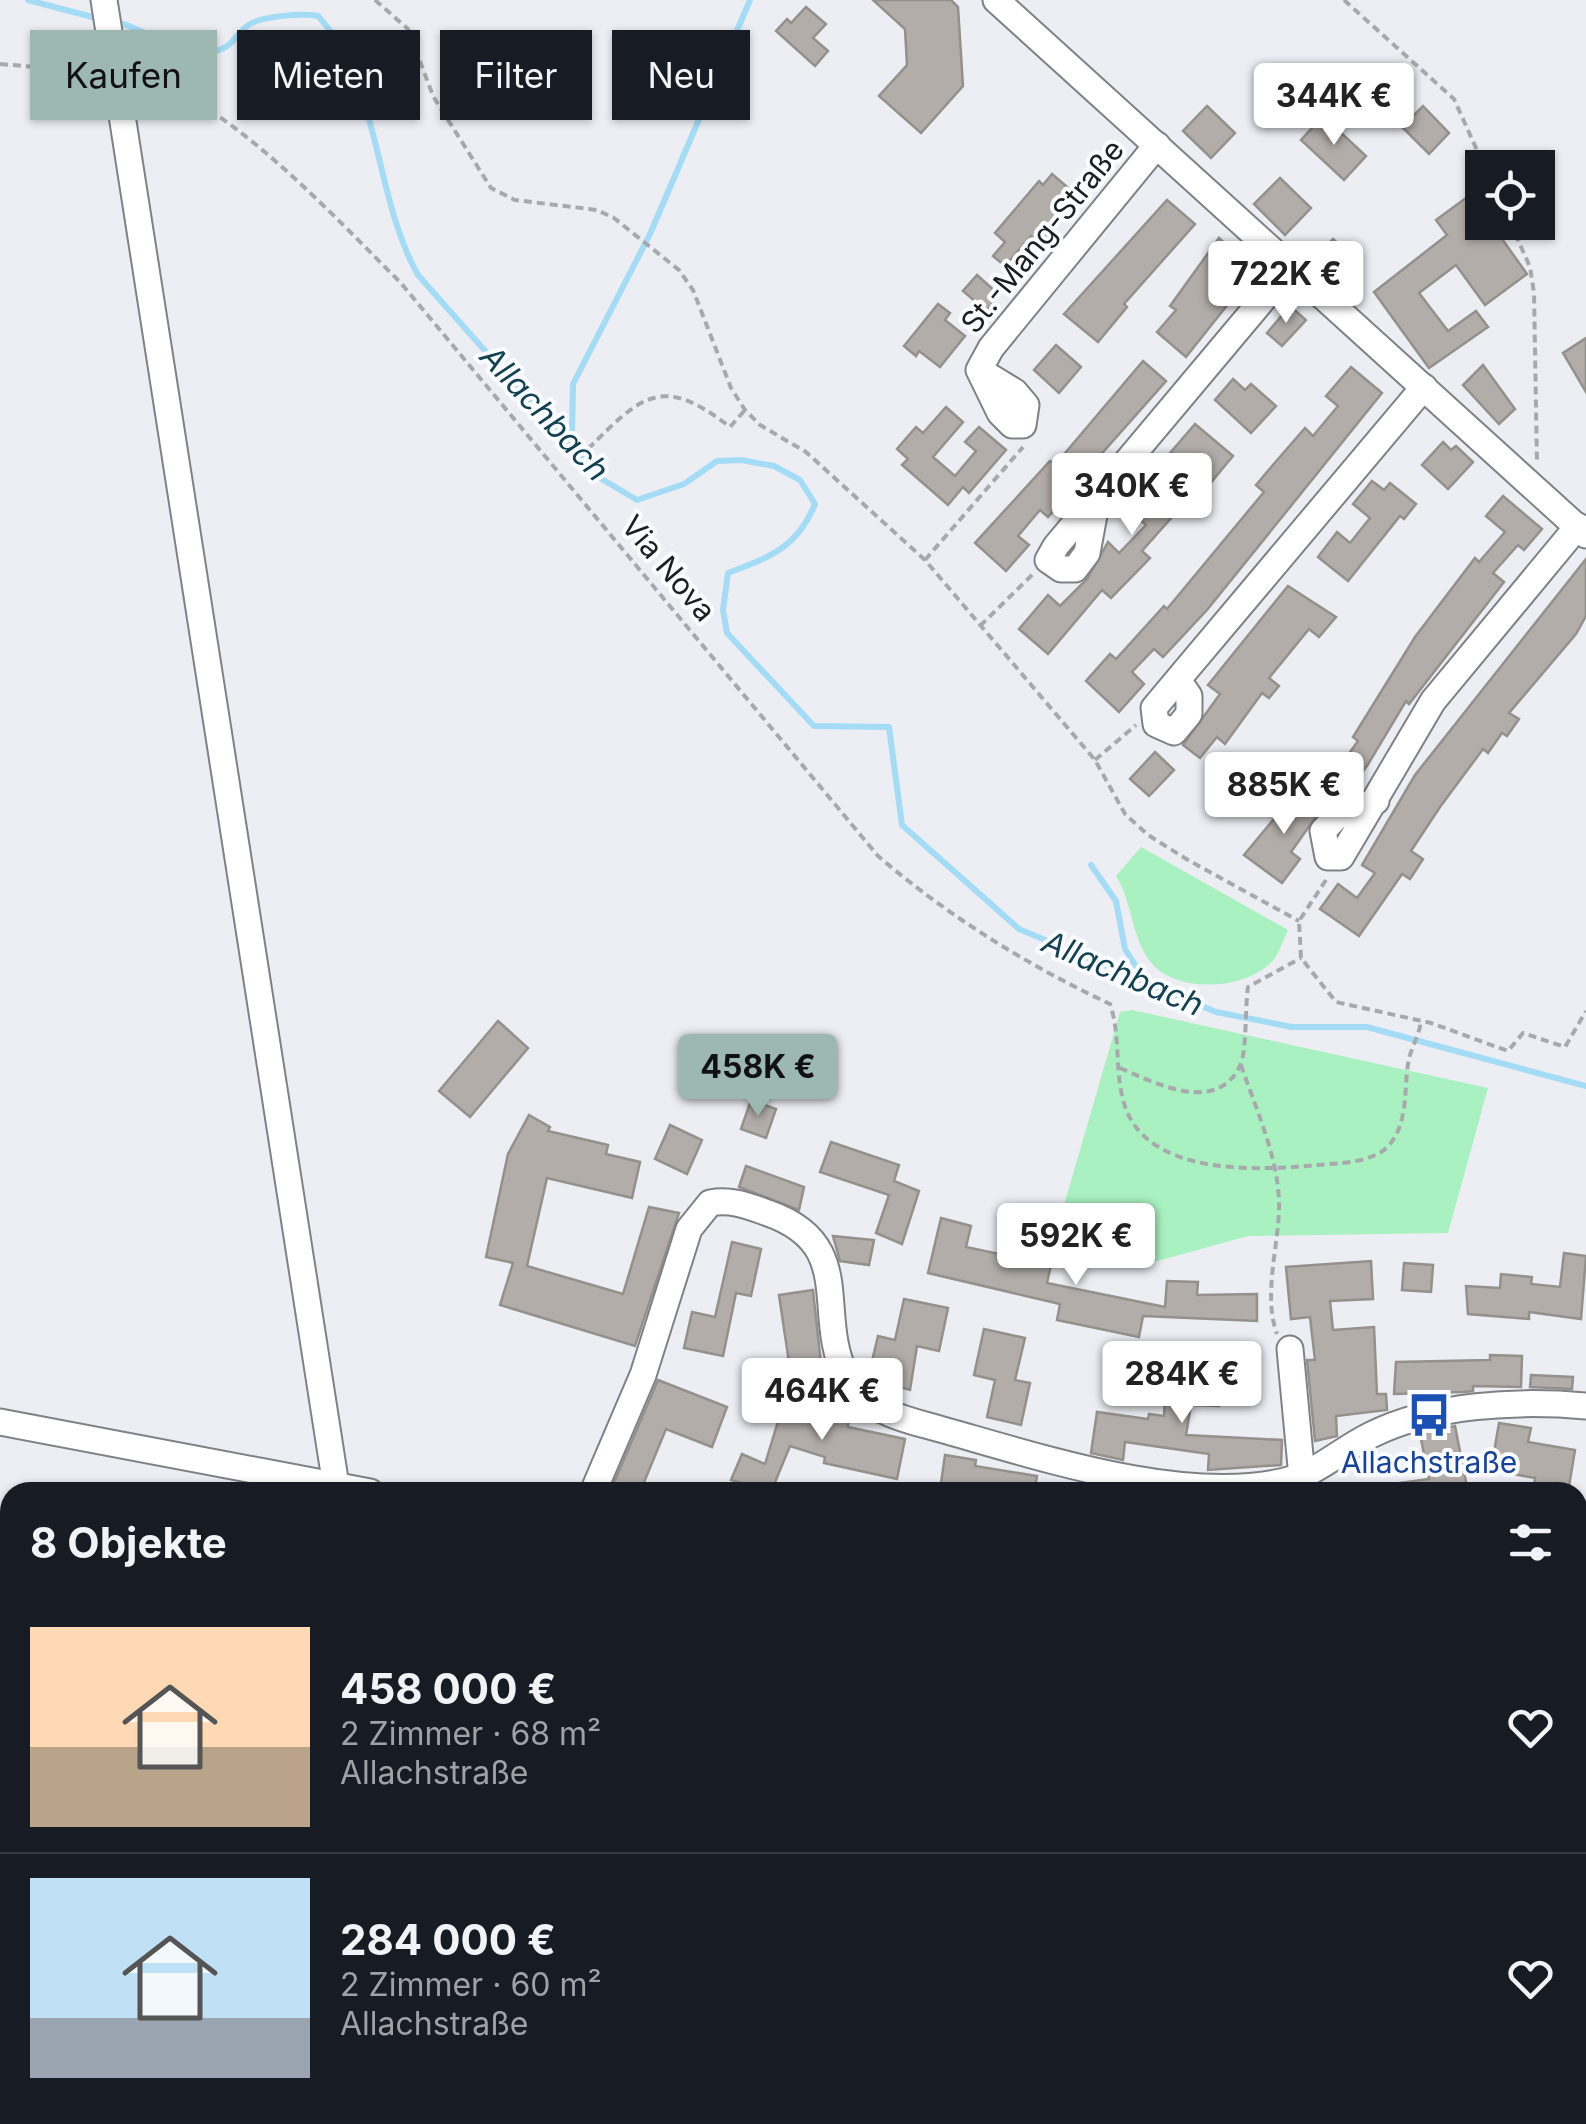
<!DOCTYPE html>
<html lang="de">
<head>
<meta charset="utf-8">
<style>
	:root { --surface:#171b24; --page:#242831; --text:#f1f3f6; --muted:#9ea1a6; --line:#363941; --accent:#9cb8b0 }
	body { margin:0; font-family:Inter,sans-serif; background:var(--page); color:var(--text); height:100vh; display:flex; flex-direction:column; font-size:38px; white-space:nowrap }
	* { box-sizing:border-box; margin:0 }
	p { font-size:32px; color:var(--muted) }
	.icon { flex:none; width:55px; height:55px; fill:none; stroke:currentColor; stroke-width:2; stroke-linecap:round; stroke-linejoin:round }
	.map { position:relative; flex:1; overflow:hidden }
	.drawer { position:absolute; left:0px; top:1482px; width:1588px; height:642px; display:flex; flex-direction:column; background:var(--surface); border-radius:30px 30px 0 0; box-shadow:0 2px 8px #0004 }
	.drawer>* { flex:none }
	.guide { position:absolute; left:30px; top:30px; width:1000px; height:90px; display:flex; gap:20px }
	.fabs { position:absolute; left:1465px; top:150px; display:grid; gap:20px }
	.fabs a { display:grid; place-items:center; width:90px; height:90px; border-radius:0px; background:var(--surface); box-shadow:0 2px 8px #0004; font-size:50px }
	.price { position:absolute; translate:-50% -85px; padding:0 22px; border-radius:10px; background:#fff; color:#222; font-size:32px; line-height:65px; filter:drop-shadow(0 2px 5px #0008) }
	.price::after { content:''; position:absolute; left:50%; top:60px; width:30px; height:22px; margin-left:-15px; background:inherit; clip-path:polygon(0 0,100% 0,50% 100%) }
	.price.current { background:var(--accent); color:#111 }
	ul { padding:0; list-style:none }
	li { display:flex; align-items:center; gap:30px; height:250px; padding:0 30px }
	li+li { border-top:2px solid var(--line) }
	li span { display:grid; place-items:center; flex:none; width:280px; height:200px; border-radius:0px; color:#555 }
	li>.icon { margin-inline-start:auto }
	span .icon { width:120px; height:120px; fill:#fffc; stroke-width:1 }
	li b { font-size:42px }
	h2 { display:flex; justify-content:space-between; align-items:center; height:120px; padding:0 30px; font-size:42px }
	.tag { padding:0 35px; border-radius:0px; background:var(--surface); box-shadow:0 2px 8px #0004; font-size:35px; line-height:90px }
	.tag.current { background:var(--accent); color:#111 }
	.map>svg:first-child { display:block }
</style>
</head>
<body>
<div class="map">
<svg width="1586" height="2124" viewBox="0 0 1586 2124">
	<rect width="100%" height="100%" fill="#eceef4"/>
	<g fill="#a9f1c1">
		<path d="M1141,847L1288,930C1284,938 1280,950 1275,958C1250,989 1184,994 1155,967C1131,943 1134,905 1116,876Z"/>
		<polygon points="1132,1010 1488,1088 1448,1233 1248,1236 1143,1265 1062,1212 1120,1012"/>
		<polygon points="1078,2115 1180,2115 1177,2124 1087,2124 1077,2119"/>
	</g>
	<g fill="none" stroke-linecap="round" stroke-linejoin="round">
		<g stroke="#a4dcf6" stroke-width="6">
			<polyline points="28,0 100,19"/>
			<path d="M112,21C151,29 169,56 214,51C233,49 236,32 250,24C263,16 303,13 318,16C382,87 373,195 418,275L595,475L637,500L684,484L717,461L741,460L774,466L800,480L815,504C797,548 770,557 728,573L723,610L727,633L814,726L889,727L902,825L1019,929L1216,1012L1292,1027H1367L1586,1086"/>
			<polyline points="587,461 572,433 573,384 650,234 750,0"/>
			<polyline points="1091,865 1116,901 1125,949 1146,982"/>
		</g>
	</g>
	<g fill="#b2ada9" stroke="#94908c" stroke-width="2.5">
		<polygon points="873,0 951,0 958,7 963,86 921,133 879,96 907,65 905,29"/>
		<polygon points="806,7 826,24 813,38 828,51 815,66 776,31 787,19 791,23"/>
		<polygon points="1207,106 1235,133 1211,158 1183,131"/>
		<polygon points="1423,106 1449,133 1429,154 1402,127"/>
		<polygon points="1323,116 1366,156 1344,180 1301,140"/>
		<polygon points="1052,174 1080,198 1041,245 1031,236 1005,266 993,256 1005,242 995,233 1039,181 1043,185"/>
		<polygon points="1280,178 1311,208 1285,235 1254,204"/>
		<polygon points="1470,195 1482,213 1482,222 1490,222 1527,274 1485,305 1456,265 1419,293 1448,331 1476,311 1488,327 1429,368 1374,292 1447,235 1436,220"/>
		<polygon points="1167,200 1195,224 1124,304 1127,307 1098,342 1064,314"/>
		<polygon points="1219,238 1238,256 1240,289 1186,357 1157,332 1176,310 1170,306"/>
		<polygon points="1333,239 1360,264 1339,286 1313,261"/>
		<polygon points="977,275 999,295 986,311 963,291"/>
		<polygon points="938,304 950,313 945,320 965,336 940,367 919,351 916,356 904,346"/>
		<polygon points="1290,306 1306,320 1282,346 1267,333"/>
		<polygon points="1586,338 1586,392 1563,353"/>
		<polygon points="1056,345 1081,367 1059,393 1034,370"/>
		<polygon points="1143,361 1166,381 1081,477 1060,459"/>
		<polygon points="1483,365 1515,409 1499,424 1463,385"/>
		<polygon points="1351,367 1382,393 1207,610 1163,657 1154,649 1132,672 1144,684 1119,712 1086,681 1110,654 1116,659 1164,606 1167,609 1264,492 1256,485 1272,466 1305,428 1313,436 1338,406 1326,396"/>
		<polygon points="1233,379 1245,390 1251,384 1276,406 1251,433 1215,400"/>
		<polygon points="946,407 963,422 933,457 955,476 976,451 965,442 979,427 1006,450 969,493 963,487 948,505 902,465 908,459 897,449 916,427 923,433"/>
		<polygon points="1195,424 1233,456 1208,486 1203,482 1142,551 1150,558 1111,598 1102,590 1048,654 1019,629 1048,595 1060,606 1087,579 1108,542 1119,553 1146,525 1125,506 1147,481 1160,493 1184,465 1170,453"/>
		<polygon points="1443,442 1451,450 1456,446 1473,462 1448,489 1422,465"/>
		<polygon points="1050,461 1062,470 1067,496 1048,517 1040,510 1018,536 1029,545 1006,571 975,543"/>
		<polygon points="1372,481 1384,490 1390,483 1416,504 1404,519 1400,516 1348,581 1318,557 1337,532 1350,543 1370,518 1353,504"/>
		<polygon points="1503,496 1542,529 1524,550 1518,545 1493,573 1504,582 1409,704 1406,701 1367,766 1342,797 1326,785 1358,741 1353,737 1415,637 1475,558 1479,562 1505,532 1486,516"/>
		<polygon points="1586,559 1586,616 1576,634 1509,713 1519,719 1507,736 1502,733 1488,753 1483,749 1440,807 1411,851 1423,859 1410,879 1402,874 1359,936 1320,909 1338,884 1357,898 1375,873 1362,865 1415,775"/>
		<polygon points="1288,586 1336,617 1319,637 1309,629 1269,678 1279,686 1269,698 1262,693 1225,744 1217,737 1200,758 1183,745 1220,694 1208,685"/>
		<polygon points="1155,752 1174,770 1149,796 1130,779"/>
		<polygon points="1298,790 1322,808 1291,852 1300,859 1282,883 1244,855"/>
		<polygon points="498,1021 528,1048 470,1117 439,1091"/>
		<polygon points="751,1100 776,1109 766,1138 741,1129"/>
		<polygon points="529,1115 550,1127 548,1131 608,1145 606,1154 640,1162 632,1198 547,1178 527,1266 623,1294 649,1207 679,1213 635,1346 500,1305 513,1263 486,1257 508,1154"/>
		<polygon points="670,1125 702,1140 687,1174 655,1159"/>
		<polygon points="831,1142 899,1165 894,1181 919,1191 902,1244 876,1233 889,1195 820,1172"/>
		<polygon points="746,1166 804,1187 799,1210 739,1187"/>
		<polygon points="941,1218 971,1226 966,1247 1051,1265 1047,1283 1165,1307 1167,1281 1198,1282 1197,1295 1257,1294 1257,1321 1143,1316 1139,1337 1057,1320 1060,1304 928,1273"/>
		<polygon points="833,1236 874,1240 869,1265 840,1261"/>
		<polygon points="732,1242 761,1249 751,1296 736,1293 723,1356 684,1348 692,1312 715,1317"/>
		<polygon points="1564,1253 1586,1256 1581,1319 1529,1312 1529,1319 1468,1314 1466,1286 1500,1288 1501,1274 1532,1277 1531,1284 1560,1287"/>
		<polygon points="1371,1261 1373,1299 1330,1301 1333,1330 1374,1327 1377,1394 1386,1394 1387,1410 1336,1416 1337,1436 1315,1441 1307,1360 1315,1360 1310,1317 1291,1319 1286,1267"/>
		<polygon points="1404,1263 1433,1265 1431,1292 1402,1290"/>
		<polygon points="813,1290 822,1373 791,1376 779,1295"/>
		<polygon points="904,1299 948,1308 939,1351 917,1346 910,1390 868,1378 878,1336 895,1340"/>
		<polygon points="984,1329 1025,1338 1015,1380 1030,1383 1021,1425 987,1417 995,1380 974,1375"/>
		<polygon points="1167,1354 1196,1356 1194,1386 1220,1386 1219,1406 1191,1405 1186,1435 1282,1440 1281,1465 1208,1470 1209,1454 1125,1442 1123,1460 1091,1453 1097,1412 1148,1419 1149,1414 1164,1416"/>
		<polygon points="1490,1355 1522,1356 1521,1387 1473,1386 1473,1391 1463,1392 1394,1394 1396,1362 1490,1360"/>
		<polygon points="1531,1375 1573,1377 1572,1389 1530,1387"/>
		<polygon points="658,1380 727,1407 712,1447 666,1429 640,1492 610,1492"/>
		<polygon points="787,1392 849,1407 848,1427 905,1439 897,1479 824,1463 825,1457 790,1446 771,1492 731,1480 742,1454 765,1464"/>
		<polygon points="1499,1423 1531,1428 1528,1442 1575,1450 1568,1492 1534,1486 1535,1478 1491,1470"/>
		<polygon points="1455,1426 1468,1492 1399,1492 1399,1483 1429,1479 1420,1434"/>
		<polygon points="945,1455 976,1460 975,1466 1037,1476 1034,1492 940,1490"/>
	</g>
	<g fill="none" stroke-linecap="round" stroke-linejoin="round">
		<g stroke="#7f8186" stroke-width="29">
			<g id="minor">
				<polyline points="104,0 336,1486"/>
				<polyline points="996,0 1586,535"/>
				<polyline points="979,370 1015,392 1026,405 1023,425 1012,425 1000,413 979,370 991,348 1157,145"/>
				<polyline points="1096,504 1087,553 1075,569 1061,569 1048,560 1056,546 1291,266"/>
				<polyline points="1178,680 1189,696 1189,714 1174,732 1156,724 1154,708 1185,671 1424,387"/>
				<polyline points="1376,801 1337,816 1323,831 1328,857 1341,857 1433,701 1578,526"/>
				<polyline points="1290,1349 1303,1488"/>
				<polyline points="0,1422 370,1492"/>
				<path d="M593,1492L643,1375L689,1229L710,1203C732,1199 748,1206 768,1213C859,1245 813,1314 847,1378C864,1408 898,1418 929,1426C1031,1454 1180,1506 1285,1481C1316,1474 1342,1449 1371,1435C1433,1404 1518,1400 1586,1406"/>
				<polyline points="1578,1872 1586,1874"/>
			</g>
		</g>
		<g stroke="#a7a9ad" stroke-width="4" stroke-dasharray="8 5" stroke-linecap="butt">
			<polyline points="375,0 408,29 433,96 491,188 515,200 597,210 614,218 679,270 693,290 731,388 745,410 760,425 806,452 925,560 1095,760 1125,814 1148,835 1188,860 1299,921"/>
			<polyline points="1344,0 1454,99 1485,168"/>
			<polyline points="0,64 95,72"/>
			<path d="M139,78C224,95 338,221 400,282L878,856C948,916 1027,965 1110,1004C1123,1041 1111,1089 1133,1123C1168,1176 1264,1170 1318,1165C1340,1163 1375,1163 1390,1144C1408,1122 1404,1091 1408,1064C1410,1049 1419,1037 1421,1021"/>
			<polyline points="1510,222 1530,267 1534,293 1537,463"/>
			<path d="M588,449C642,395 662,374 730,427L745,410"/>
			<polyline points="925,560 1023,447"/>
			<polyline points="980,626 1033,574"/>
			<polyline points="1095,760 1136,725"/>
			<polyline points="1326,880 1299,921 1301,958 1336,1002 1431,1023 1508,1051 1523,1033 1565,1047 1586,1011"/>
			<path d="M1241,1065C1256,1110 1280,1160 1279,1209C1278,1249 1263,1296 1277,1334"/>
			<path d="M1120,1068C1155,1083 1216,1115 1240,1066C1247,1051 1245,1006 1248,987L1301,958"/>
			<polyline points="0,2059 10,2057"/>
			<polyline points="567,2115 568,2124"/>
			<polyline points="1345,2115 1374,2124"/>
		</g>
		<use href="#minor" stroke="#fff" stroke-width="25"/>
	</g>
	<defs>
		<g id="bus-bare" transform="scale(3.45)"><path d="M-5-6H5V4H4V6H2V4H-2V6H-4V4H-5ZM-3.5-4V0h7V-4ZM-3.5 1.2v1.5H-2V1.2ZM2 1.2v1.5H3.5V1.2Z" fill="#1a4fb4" stroke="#fafcff" stroke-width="2.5" paint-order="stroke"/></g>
	</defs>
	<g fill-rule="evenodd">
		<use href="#bus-bare" x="1429" y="1415"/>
	</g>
	<g text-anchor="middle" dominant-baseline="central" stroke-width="8" stroke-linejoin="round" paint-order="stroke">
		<g font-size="30" fill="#1d1e20" stroke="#fafcff">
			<text transform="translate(1042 236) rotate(-51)">St.-Mang-Straße</text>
			<text transform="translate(669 568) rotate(50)">Via Nova</text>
		</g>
		<g font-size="30" fill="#164399" stroke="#fafcff">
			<text x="1429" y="1462">Allachstraße</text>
		</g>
		<g font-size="32" font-style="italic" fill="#134152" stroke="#fafcff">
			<text transform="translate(545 413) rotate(47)">Allachbach</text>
			<text transform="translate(1123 973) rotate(23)">Allachbach</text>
		</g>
	</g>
</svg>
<div class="fabs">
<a><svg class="icon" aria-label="locate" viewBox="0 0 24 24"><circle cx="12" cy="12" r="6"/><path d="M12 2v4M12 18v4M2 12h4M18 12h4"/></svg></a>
</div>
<b class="price" style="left:1334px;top:148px">344K €</b>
<b class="price" style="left:1286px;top:326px">722K €</b>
<b class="price" style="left:1132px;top:538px">340K €</b>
<b class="price" style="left:1284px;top:837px">885K €</b>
<b class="price current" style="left:758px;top:1119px">458K €</b>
<b class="price" style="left:1076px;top:1288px">592K €</b>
<b class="price" style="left:1182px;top:1426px">284K €</b>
<b class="price" style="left:822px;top:1443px">464K €</b>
<div class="guide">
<a class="tag current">Kaufen</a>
<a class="tag">Mieten</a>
<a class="tag">Filter</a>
<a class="tag">Neu</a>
</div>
<section class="drawer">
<h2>8 Objekte<svg class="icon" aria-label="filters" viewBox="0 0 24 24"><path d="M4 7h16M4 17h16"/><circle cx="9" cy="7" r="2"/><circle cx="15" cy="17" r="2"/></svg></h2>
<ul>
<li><span style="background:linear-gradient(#ffd9b3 60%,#b9a48a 0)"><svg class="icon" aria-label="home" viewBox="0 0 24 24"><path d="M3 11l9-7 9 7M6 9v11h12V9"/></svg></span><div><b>458 000 €</b><p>2 Zimmer · 68 m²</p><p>Allachstraße</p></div><svg class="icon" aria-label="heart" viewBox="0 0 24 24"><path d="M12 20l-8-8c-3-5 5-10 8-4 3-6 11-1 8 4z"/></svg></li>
<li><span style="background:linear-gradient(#bfe0f5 70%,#9aa5b1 0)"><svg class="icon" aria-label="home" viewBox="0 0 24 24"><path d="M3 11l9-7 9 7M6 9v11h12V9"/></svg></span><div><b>284 000 €</b><p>2 Zimmer · 60 m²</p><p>Allachstraße</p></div><svg class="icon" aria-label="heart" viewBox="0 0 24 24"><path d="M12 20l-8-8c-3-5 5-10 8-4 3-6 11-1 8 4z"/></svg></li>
</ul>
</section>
</div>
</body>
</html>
